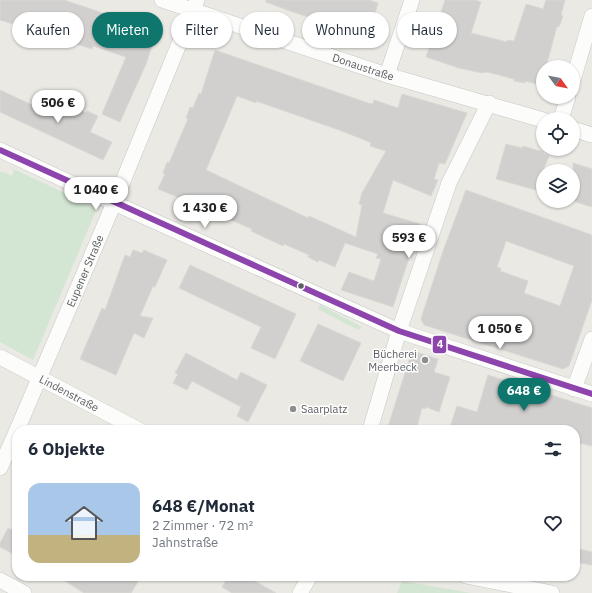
<!DOCTYPE html>
<html lang="de">
<head>
<meta charset="utf-8">
<style>
	:root { --surface:#fff; --page:#f6f6f7; --text:#1f2937; --muted:#747a83; --line:#e0e1e3; --accent:#0f766e }
	body { margin:0; font-family:"IBM Plex Sans",sans-serif; background:var(--page); color:var(--text); height:100vh; display:flex; flex-direction:column; font-size:15px; white-space:nowrap }
	* { box-sizing:border-box; margin:0 }
	p { font-size:13px; color:var(--muted) }
	.icon { flex:none; width:22px; height:22px; fill:none; stroke:currentColor; stroke-width:2; stroke-linecap:round; stroke-linejoin:round }
	.map { position:relative; flex:1; overflow:hidden }
	.panel { position:absolute; left:12px; top:425px; width:568px; height:156px; display:flex; flex-direction:column; background:var(--surface); border-radius:16px; box-shadow:0 1px 3px #0004 }
	.panel>* { flex:none }
	.banner { position:absolute; left:12px; top:12px; width:568px; height:36px; display:flex; gap:8px }
	.needle { width:26px; rotate:123deg }
	.controls { position:absolute; left:536px; top:60px; display:grid; gap:8px }
	.controls a { display:grid; place-items:center; width:44px; height:44px; border-radius:50%; background:var(--surface); box-shadow:0 1px 3px #0004; font-size:20px }
	.price { position:absolute; translate:-50% -34px; padding:0 9px; border-radius:14px; background:#fff; color:#222; font-size:13px; line-height:26px; filter:drop-shadow(0 1px 2px #0008) }
	.price::after { content:''; position:absolute; left:50%; top:24px; width:12px; height:9px; margin-left:-6px; background:inherit; clip-path:polygon(0 0,100% 0,50% 100%) }
	.price.selected { background:var(--accent); color:#fff }
	ul { padding:0; list-style:none }
	li { display:flex; align-items:center; gap:12px; height:100px; padding:0 16px }
	li+li { border-top:1px solid var(--line) }
	li span { display:grid; place-items:center; flex:none; width:112px; height:80px; border-radius:12px; color:#555 }
	li>.icon { margin-inline-start:auto }
	span .icon { width:48px; height:48px; fill:#fffc; stroke-width:1 }
	li b { font-size:17px }
	h2 { display:flex; justify-content:space-between; align-items:center; height:48px; padding:0 16px; font-size:17px }
	.chip { padding:0 14px; border-radius:18px; background:var(--surface); box-shadow:0 1px 3px #0004; font-size:14px; line-height:36px }
	.chip.selected { background:var(--accent); color:#fff }
	.map>svg:first-child { display:block }
</style>
</head>
<body>
<div class="map">
<svg width="592" height="593" viewBox="0 0 592 593">
	<rect width="100%" height="100%" fill="#eae9e4"/>
	<g fill="#d3e5d3">
		<polygon points="11,168 97,208 33,360 0,342 0,173 1,171 12,176 14,170"/>
		<polygon points="320,305 362,327 358,330 318,309"/>
		<polygon points="402,581 471,593 397,593"/>
	</g>
	<g fill="#d1d0ce" stroke="#d9d8d4" fill-rule="evenodd">
		<polygon points="0,0 64,0 157,31 146,64 120,122 102,114 126,57 93,46 92,49 0,20"/>
		<polygon points="266,0 369,0 378,3 368,37 290,11 266,2"/>
		<polygon points="445,0 475,0 481,2 471,33 507,42 507,40 514,41 526,4 543,9 546,0 565,0 561,15 563,16 559,27 557,26 546,67 543,67 541,85 525,81 525,83 514,81 514,79 487,72 482,73 459,68 426,57"/>
		<path d="M215,50L368,103L373,104L374,100L398,108L402,94L467,113L445,164L439,163L434,179L438,180L431,196L393,180L383,213L420,224L393,307L341,290L349,272L374,281L381,259L376,258L378,254L345,243L335,267L319,260L318,262L308,257L309,255L284,244L283,246L251,231L252,229L224,217L223,218L213,214L214,212L158,189L165,174L163,173L167,162L169,163L188,119L186,118L190,107L193,108L199,93L201,94ZM237,96L256,103V101L339,130L367,141L371,143L370,146L386,151L362,193L359,204L362,205L356,237L309,216L308,218L206,170Z"/>
		<polygon points="0,90 60,118 66,105 86,113 87,111 98,116 90,132 112,142 103,160 0,112"/>
		<polygon points="506,144 522,148 523,146 543,152 543,154 549,156 543,171 543,192 496,179"/>
		<polygon points="573,163 592,169 592,207 573,201"/>
		<path d="M466,190L592,235V300L569,366L563,369L424,325L421,319L443,251ZM506,241L574,266L560,306L524,293L528,281L500,271L501,268L497,267Z"/>
		<polygon points="133,250 142,253 144,250 167,260 155,287 153,286 140,316 153,318 144,338 134,333 116,375 80,359 102,308 105,310 125,255 130,257"/>
		<polygon points="190,265 296,314 275,359 251,348 261,327 179,288"/>
		<polygon points="318,324 361,343 343,381 300,361"/>
		<polygon points="416,352 438,359 434,372 450,377 439,412 426,407 425,409 422,408 416,430 387,430 410,357"/>
		<polygon points="186,353 237,380 241,372 267,385 248,422 237,416 241,407 192,381 187,390 173,383 178,374 175,373"/>
		<polygon points="488,375 592,408 592,446 575,442 575,430 449,430 457,406 477,412"/>
		<polygon points="8,528 17,533 17,556 0,547 0,543"/>
		<polygon points="575,548 592,552 592,565 575,562"/>
		<polygon points="57,576 131,576 139,580 131,593 84,593"/>
		<polygon points="229,576 255,576 253,580 276,593 232,593 222,587"/>
	</g>
	<g fill="none" stroke-linecap="round" stroke-linejoin="round">
		<g stroke="#c7c7c7" stroke-width="16">
			<g id="minor">
				<path id="s1" d="M162,0L387,75L543,120"/>
				<polyline points="387,75 412,0"/>
				<polyline points="573,80 592,16"/>
				<polyline points="561,119 568,97"/>
				<polyline points="573,129 592,135"/>
				<polyline points="0,150 114,203 399,331 592,394"/>
				<path id="s2" d="M0,357L139,430"/>
				<polyline points="574,389 592,339"/>
				<path id="s3" d="M17,430L114,203L197,0"/>
				<polyline points="370,430 399,331 449,183 489,103"/>
				<polyline points="0,468 17,430"/>
				<polyline points="466,576 552,593"/>
				<polyline points="0,580 24,593"/>
				<polyline points="300,593 310,576"/>
			</g>
		</g>
		<use href="#minor" stroke="#fcfcfb" stroke-width="15"/>
		<g stroke="#fff" stroke-width="9">
			<polyline id="bus-1" points="0,150 399,331 592,394"/>
		</g>
		<use href="#bus-1" stroke="#8e44ad" stroke-width="6"/>
	</g>
	<circle fill="#5b5d62" stroke="#fff" stroke-width="1.5" cx="301" cy="286" r="3.5"/>
	<g fill="#8d8e90" stroke="#fff" stroke-width="1.5">
		<circle cx="425" cy="360" r="4"/>
		<circle cx="293" cy="409" r="4"/>
	</g>
	<g text-anchor="middle" dominant-baseline="central" stroke-width="3" stroke-linejoin="round" paint-order="stroke">
		<g font-size="11" fill="#5b5d62" stroke="#fff">
			<text stroke="none"><textPath href="#s1" startOffset="212">Donaustraße</textPath></text>
			<text stroke="none"><textPath href="#s3" startOffset="173">Eupener Straße</textPath></text>
			<text stroke="none"><textPath href="#s2" startOffset="78">Lindenstraße</textPath></text>
		</g>
		<g font-size="11" fill="#5b5d62" stroke="#fff" text-anchor="end">
			<text x="417" y="354">Bücherei<tspan x="417" dy="13">Meerbeck</tspan></text>
			<text x="301" y="409" text-anchor="start">Saarplatz</text>
		</g>
	</g>
	<rect stroke="#fff" stroke-width="1.5" x="432" y="335" width="15" height="19" rx="4" fill="#8e44ad"/>
	<g font-size="11" text-anchor="middle" font-weight="bold" fill="#fff">
		<text x="440" y="348">4</text>
	</g>
</svg>
<div class="controls">
<a><svg class="needle" viewBox="-14 -14 28 28"><path d="M0-13l5 13h-10z" fill="#e53935"/><path d="M0 13l5-13h-10z" fill="#747a83"/></svg></a>
<a><svg class="icon" aria-label="locate" viewBox="0 0 24 24"><circle cx="12" cy="12" r="6"/><path d="M12 2v4M12 18v4M2 12h4M18 12h4"/></svg></a>
<a><svg class="icon" aria-label="layers" viewBox="0 0 24 24"><path d="M12 4l9 5-9 5-9-5zM3 14l9 5 9-5"/></svg></a>
</div>
<b class="price" style="left:58px;top:124px">506 €</b>
<b class="price" style="left:96px;top:211px">1 040 €</b>
<b class="price" style="left:205px;top:229px">1 430 €</b>
<b class="price" style="left:409px;top:259px">593 €</b>
<b class="price" style="left:500px;top:350px">1 050 €</b>
<b class="price selected" style="left:524px;top:412px">648 €</b>
<div class="banner">
<a class="chip">Kaufen</a>
<a class="chip selected">Mieten</a>
<a class="chip">Filter</a>
<a class="chip">Neu</a>
<a class="chip">Wohnung</a>
<a class="chip">Haus</a>
</div>
<section class="panel">
<h2>6 Objekte<svg class="icon" aria-label="filters" viewBox="0 0 24 24"><path d="M4 7h16M4 17h16"/><circle cx="9" cy="7" r="2"/><circle cx="15" cy="17" r="2"/></svg></h2>
<ul>
<li><span style="background:linear-gradient(#a9c7e8 65%,#c2b280 0)"><svg class="icon" aria-label="home" viewBox="0 0 24 24"><path d="M3 11l9-7 9 7M6 9v11h12V9"/></svg></span><div><b>648 €/Monat</b><p>2 Zimmer · 72 m²</p><p>Jahnstraße</p></div><svg class="icon" aria-label="heart" viewBox="0 0 24 24"><path d="M12 20l-8-8c-3-5 5-10 8-4 3-6 11-1 8 4z"/></svg></li>
</ul>
</section>
</div>
</body>
</html>
